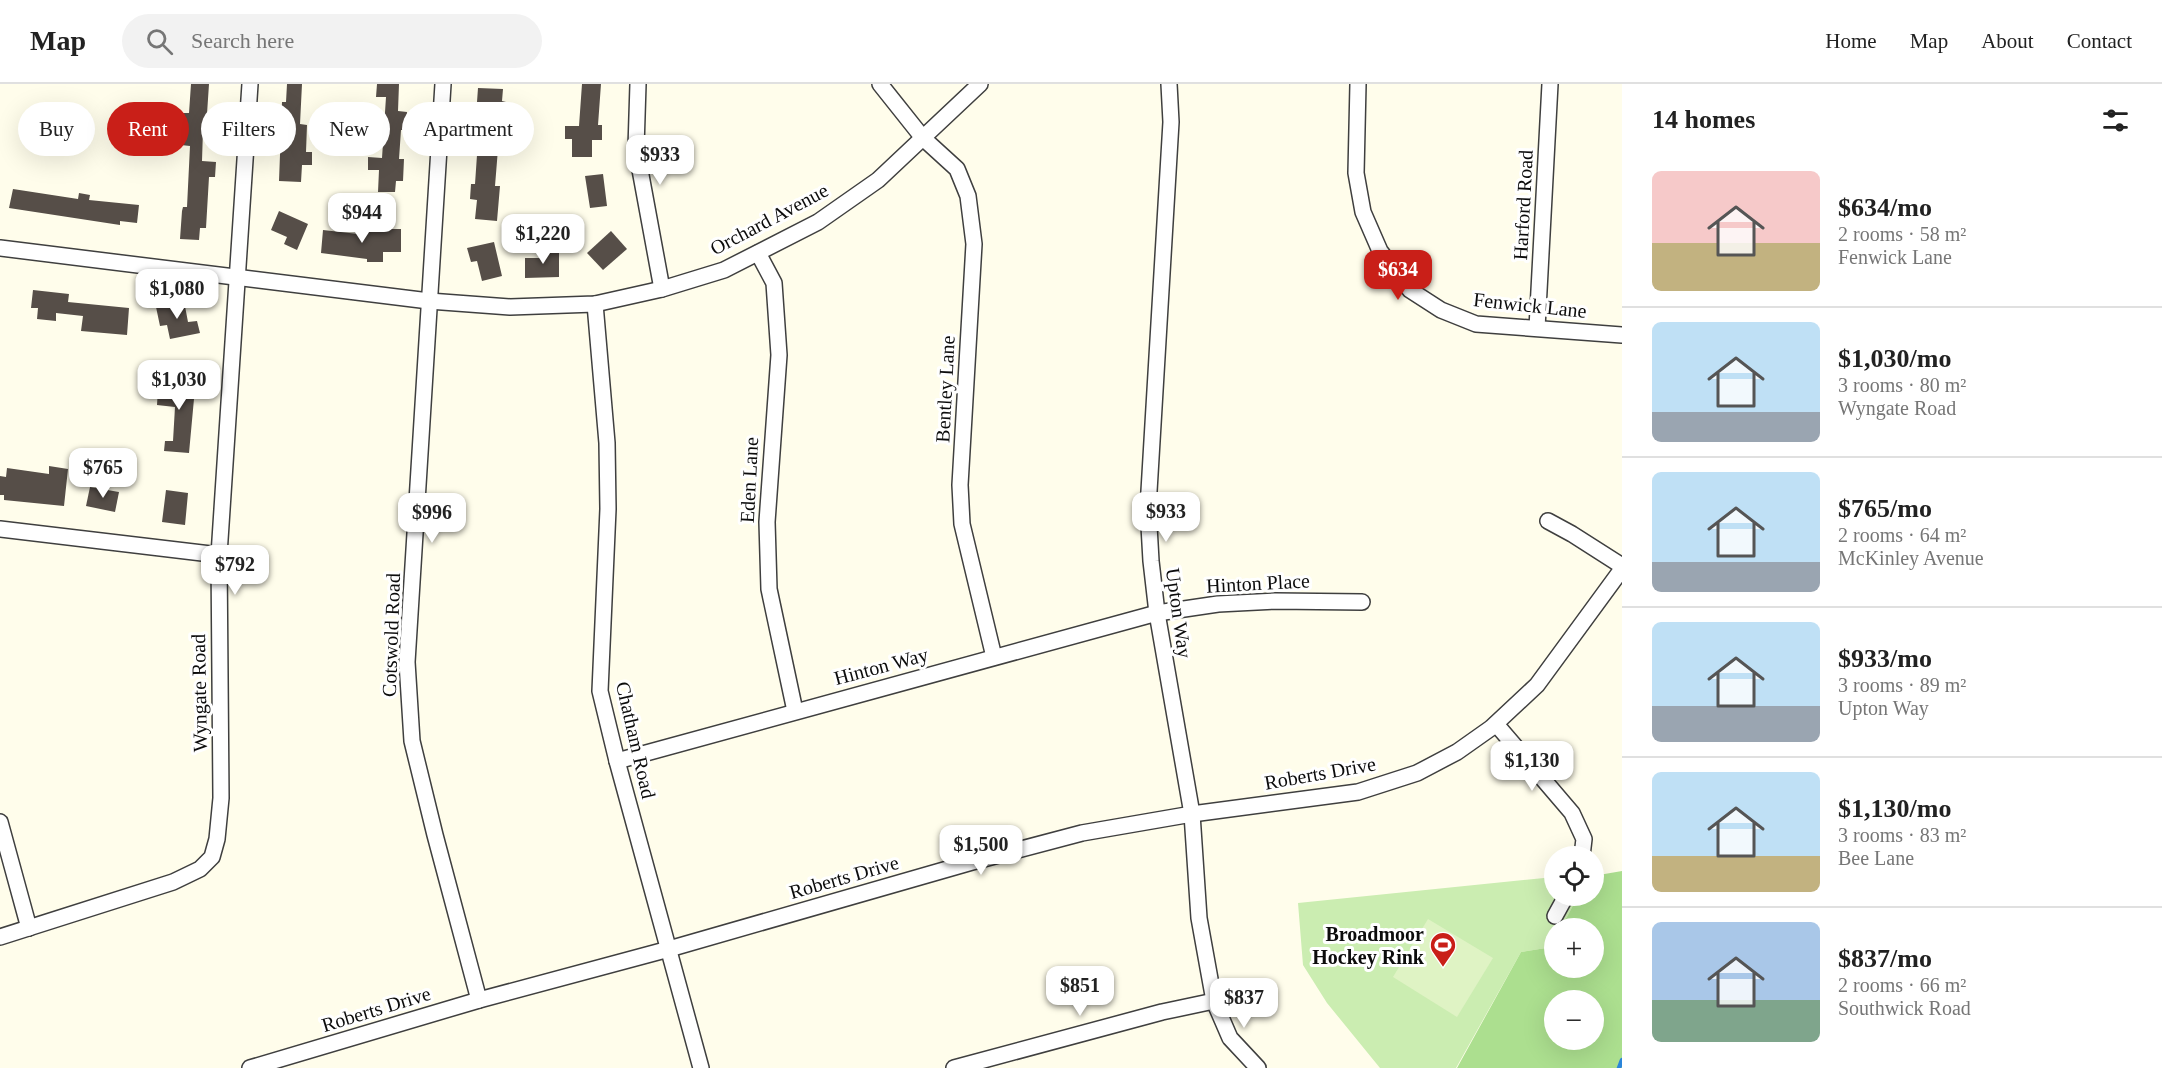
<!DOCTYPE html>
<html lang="en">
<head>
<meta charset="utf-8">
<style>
	:root { --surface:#fff; --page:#f2f2f2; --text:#222; --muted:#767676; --line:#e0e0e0; --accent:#c91f18 }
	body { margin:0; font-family:Georgia,serif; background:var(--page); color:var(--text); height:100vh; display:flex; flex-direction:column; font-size:22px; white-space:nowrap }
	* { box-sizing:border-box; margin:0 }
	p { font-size:20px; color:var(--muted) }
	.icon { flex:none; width:33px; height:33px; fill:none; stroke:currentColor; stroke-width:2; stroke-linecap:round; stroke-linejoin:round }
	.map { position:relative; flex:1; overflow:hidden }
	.sheet { display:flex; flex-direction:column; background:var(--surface); width:540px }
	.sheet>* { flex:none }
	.hud { position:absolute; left:18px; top:18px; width:570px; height:54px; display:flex; gap:12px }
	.buttons { position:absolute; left:1544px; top:762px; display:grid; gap:12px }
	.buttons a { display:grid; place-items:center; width:60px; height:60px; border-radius:50%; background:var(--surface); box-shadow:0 6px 24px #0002; font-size:30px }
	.price { position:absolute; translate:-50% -51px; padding:0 14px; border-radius:12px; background:#fff; color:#222; font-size:20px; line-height:39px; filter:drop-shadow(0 2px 3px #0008) }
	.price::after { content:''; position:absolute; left:50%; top:36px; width:18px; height:14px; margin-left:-9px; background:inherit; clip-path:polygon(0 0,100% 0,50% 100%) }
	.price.active { background:var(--accent); color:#fff }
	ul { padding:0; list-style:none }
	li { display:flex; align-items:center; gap:18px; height:150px; padding:0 30px }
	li+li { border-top:2px solid var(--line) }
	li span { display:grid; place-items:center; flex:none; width:168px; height:120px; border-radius:9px; color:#555 }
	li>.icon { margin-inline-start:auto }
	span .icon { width:72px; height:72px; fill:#fffc; stroke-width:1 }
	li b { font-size:26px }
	h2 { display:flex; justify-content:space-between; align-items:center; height:72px; padding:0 30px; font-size:26px }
	.tag { padding:0 21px; border-radius:27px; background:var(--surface); box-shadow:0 6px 24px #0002; font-size:21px; line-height:54px }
	.tag.active { background:var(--accent); color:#fff }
	header { display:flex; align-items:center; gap:36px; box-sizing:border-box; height:84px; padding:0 30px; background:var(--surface); border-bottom:2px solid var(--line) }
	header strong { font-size:28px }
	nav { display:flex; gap:33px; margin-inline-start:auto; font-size:21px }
	.search { width:420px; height:54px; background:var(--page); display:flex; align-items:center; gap:15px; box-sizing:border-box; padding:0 21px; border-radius:33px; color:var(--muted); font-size:22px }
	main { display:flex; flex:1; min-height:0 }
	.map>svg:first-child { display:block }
</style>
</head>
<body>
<header>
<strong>Map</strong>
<div class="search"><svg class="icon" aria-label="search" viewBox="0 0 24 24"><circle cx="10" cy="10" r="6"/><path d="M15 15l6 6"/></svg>Search here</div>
<nav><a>Home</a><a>Map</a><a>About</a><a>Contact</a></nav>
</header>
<main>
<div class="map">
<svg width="1622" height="984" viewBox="0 0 1622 984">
	<rect width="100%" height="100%" fill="#fffdeb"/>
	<polygon fill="#cbedb1" points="1554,793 1554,812 1578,812 1561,844 1554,844 1552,863 1521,868 1456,984 1380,984 1327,919 1303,881 1298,819"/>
	<path fill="#acdf8f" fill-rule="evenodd" d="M1622,787V984H1457L1521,868L1552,863L1554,859V884H1593V844H1561L1578,812H1593V792ZM1554,916H1593V956H1554Z"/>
	<polygon fill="#dff3c4" points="1428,835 1493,874 1457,933 1393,893"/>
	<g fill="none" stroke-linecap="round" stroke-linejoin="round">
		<polyline stroke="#2b85da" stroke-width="4.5" points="1619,984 1622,976"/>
	</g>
	<g fill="#564e48">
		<polygon points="191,0 209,0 207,30 212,30 211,46 203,45 202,77 216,78 215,93 209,93 206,144 200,144 199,156 180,155 182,127 183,123 187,123 190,62 181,61 182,29 189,29"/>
		<polygon points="287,0 302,0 300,40 307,41 306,68 312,68 312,81 302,81 301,98 279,97 282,18 286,18"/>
		<polygon points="377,0 399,0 398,27 407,28 406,46 401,46 399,75 404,75 403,97 396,97 395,108 378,108 379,86 368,86 368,73 382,74 386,13 376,13"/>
		<polygon points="582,0 601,0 598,41 602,41 602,56 592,56 592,73 572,73 572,55 565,55 565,42 579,42"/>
		<polygon points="478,4 503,5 502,17 506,18 505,40 500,40 495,102 500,102 497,137 475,135 477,116 470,115 471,100 475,100 477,71 472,71 473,51 484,52 485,19 477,18"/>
		<polygon points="603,90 607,122 590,124 585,92"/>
		<polygon points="13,105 78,115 79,109 90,111 89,116 139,121 137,139 120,137 120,141 9,124"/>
		<polygon points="279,127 308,140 297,166 284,160 287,153 271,146"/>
		<polygon points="367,145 401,145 401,168 383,168 383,178 367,178 367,175 321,169 323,146 367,151"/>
		<polygon points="611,147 627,165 603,186 587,169"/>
		<polygon points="494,158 502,192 482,197 477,177 471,178 467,164"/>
		<polygon points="559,165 559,193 525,194 525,174 543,174 542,166"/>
		<polygon points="33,206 69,210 68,218 129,224 127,251 81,247 83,232 56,229 56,237 37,235 38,224 31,224"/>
		<polygon points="184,217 188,238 197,237 200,249 170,255 167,241 160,242 156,223"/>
		<polygon points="169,288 188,290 187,303 195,304 189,369 164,367 165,357 173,357 175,323 157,321 158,304 167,305"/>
		<polygon points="49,382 68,385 64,422 4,416 4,411 0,411 0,392 6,393 7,384 49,390"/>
		<polygon points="90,403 119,408 115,428 86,422"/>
		<polygon points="166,406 188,409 185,441 162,438"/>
	</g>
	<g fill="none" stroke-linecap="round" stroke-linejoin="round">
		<g stroke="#3f3f3f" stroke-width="18">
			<g id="street">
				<polyline points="443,0 407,578 412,657 435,751 479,916"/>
				<polyline points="638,0 636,64 662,205"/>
				<polyline points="880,0 923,54 957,85 968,112 974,160 960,401 962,440 994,573"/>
				<polyline points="1169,0 1171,38 1148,424 1151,477 1157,529 1192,730 1199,834 1214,917 1230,954 1258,984"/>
				<polyline points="1358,0 1356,89 1363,128 1380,167 1410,206 1441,226 1476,240 1622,251"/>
				<polyline points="0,164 429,217 510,223 595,220 662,205 724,186 818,138 878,96 980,0"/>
				<polyline points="758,169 774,199 779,271 767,438 769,505 795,627"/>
				<polyline points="595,220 607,359 608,425 600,607 617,677 701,984"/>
				<polyline points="1537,244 1550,0"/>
				<polyline points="1548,437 1572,450 1622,482"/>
				<polyline points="0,445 219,471"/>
				<polyline points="1496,640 1572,729 1584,755 1582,772"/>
				<polyline points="617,677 1157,529 1218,520 1275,517 1362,518"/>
				<polyline points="0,738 29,844"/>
				<polyline points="1555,832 1566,812"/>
				<polyline points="0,853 173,798 200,785 212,773 217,755 221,714 219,471 250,0"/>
				<polyline points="250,984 479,916 669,865 972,778 1082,749 1192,730 1358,708 1417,689 1457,668 1491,644 1537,601 1622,485"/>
				<polyline points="954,984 1162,928 1214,917"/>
			</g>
		</g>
		<use href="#street" stroke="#fff" stroke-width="15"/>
	</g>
	<defs>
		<g id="stadium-pin" transform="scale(1.35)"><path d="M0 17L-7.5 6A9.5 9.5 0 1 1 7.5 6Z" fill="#c91f18" stroke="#fff"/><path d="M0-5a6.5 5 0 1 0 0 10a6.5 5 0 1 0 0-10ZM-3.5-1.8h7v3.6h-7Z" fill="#fff"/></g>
	</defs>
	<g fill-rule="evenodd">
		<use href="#stadium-pin" x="1443" y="861"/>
	</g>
	<g text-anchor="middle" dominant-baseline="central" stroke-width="6" stroke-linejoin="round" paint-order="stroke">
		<g font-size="20" fill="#0c0c0c" stroke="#fff">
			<text transform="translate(1523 121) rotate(-87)">Harford Road</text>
			<text transform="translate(769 135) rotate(-28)">Orchard Avenue</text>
			<text transform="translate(1530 221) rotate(6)">Fenwick Lane</text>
			<text transform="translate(945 305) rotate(-87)">Bentley Lane</text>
			<text transform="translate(749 396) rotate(-87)">Eden Lane</text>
			<text transform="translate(1258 499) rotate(-3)">Hinton Place</text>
			<text transform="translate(1179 529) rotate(82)">Upton Way</text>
			<text transform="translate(391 551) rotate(-88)">Cotswold Road</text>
			<text transform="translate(881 582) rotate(-15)">Hinton Way</text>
			<text transform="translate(199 609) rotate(-91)">Wyngate Road</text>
			<text transform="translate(636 656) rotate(77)">Chatham Road</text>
			<text transform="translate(1320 689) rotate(-10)">Roberts Drive</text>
			<text transform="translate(844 793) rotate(-16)">Roberts Drive</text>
			<text transform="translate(376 925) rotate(-17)">Roberts Drive</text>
		</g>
		<g font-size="20" font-weight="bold" fill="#0c0c0c" stroke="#fff" text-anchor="end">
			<text x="1424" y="850">Broadmoor<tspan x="1424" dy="23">Hockey Rink</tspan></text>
		</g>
	</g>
</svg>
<div class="buttons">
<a><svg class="icon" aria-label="locate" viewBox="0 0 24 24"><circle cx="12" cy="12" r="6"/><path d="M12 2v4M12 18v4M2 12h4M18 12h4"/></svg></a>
<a>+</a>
<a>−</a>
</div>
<b class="price" style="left:660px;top:102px">$933</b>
<b class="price" style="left:362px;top:160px">$944</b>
<b class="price" style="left:543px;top:181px">$1,220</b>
<b class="price active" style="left:1398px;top:217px">$634</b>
<b class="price" style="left:177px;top:236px">$1,080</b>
<b class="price" style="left:179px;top:327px">$1,030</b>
<b class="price" style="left:103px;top:415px">$765</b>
<b class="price" style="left:1166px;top:459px">$933</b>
<b class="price" style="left:432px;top:460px">$996</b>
<b class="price" style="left:235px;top:512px">$792</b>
<b class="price" style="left:1532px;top:708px">$1,130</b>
<b class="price" style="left:981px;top:792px">$1,500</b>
<b class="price" style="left:1080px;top:933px">$851</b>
<b class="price" style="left:1244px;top:945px">$837</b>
<div class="hud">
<a class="tag">Buy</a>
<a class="tag active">Rent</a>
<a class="tag">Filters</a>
<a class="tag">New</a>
<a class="tag">Apartment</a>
</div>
</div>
<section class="sheet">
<h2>14 homes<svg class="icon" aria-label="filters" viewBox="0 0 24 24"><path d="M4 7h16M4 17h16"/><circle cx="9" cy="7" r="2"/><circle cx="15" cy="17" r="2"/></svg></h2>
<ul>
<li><span style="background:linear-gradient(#f6c9c9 60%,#c2b280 0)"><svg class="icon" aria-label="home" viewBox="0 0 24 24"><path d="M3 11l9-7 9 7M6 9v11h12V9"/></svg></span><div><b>$634/mo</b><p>2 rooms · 58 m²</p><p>Fenwick Lane</p></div></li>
<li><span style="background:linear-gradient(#bfe0f5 75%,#9aa5b1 0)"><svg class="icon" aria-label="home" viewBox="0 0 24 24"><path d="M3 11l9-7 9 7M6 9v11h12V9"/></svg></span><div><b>$1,030/mo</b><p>3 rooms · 80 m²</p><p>Wyngate Road</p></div></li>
<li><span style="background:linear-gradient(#bfe0f5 75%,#9aa5b1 0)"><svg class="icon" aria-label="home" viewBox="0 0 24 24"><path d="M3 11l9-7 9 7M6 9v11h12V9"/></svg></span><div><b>$765/mo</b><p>2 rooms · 64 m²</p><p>McKinley Avenue</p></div></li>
<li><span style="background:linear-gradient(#bfe0f5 70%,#9aa5b1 0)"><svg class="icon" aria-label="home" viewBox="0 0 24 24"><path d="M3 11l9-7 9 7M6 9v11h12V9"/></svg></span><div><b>$933/mo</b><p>3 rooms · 89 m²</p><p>Upton Way</p></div></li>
<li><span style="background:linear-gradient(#bfe0f5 70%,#c2b280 0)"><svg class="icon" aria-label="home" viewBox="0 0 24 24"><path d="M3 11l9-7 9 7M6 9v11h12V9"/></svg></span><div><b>$1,130/mo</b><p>3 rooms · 83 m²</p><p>Bee Lane</p></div></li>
<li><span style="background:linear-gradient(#a9c7e8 65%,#7fa58c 0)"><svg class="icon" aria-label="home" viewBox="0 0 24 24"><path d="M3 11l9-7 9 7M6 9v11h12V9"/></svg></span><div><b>$837/mo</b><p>2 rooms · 66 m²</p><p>Southwick Road</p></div></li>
</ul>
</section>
</main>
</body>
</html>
